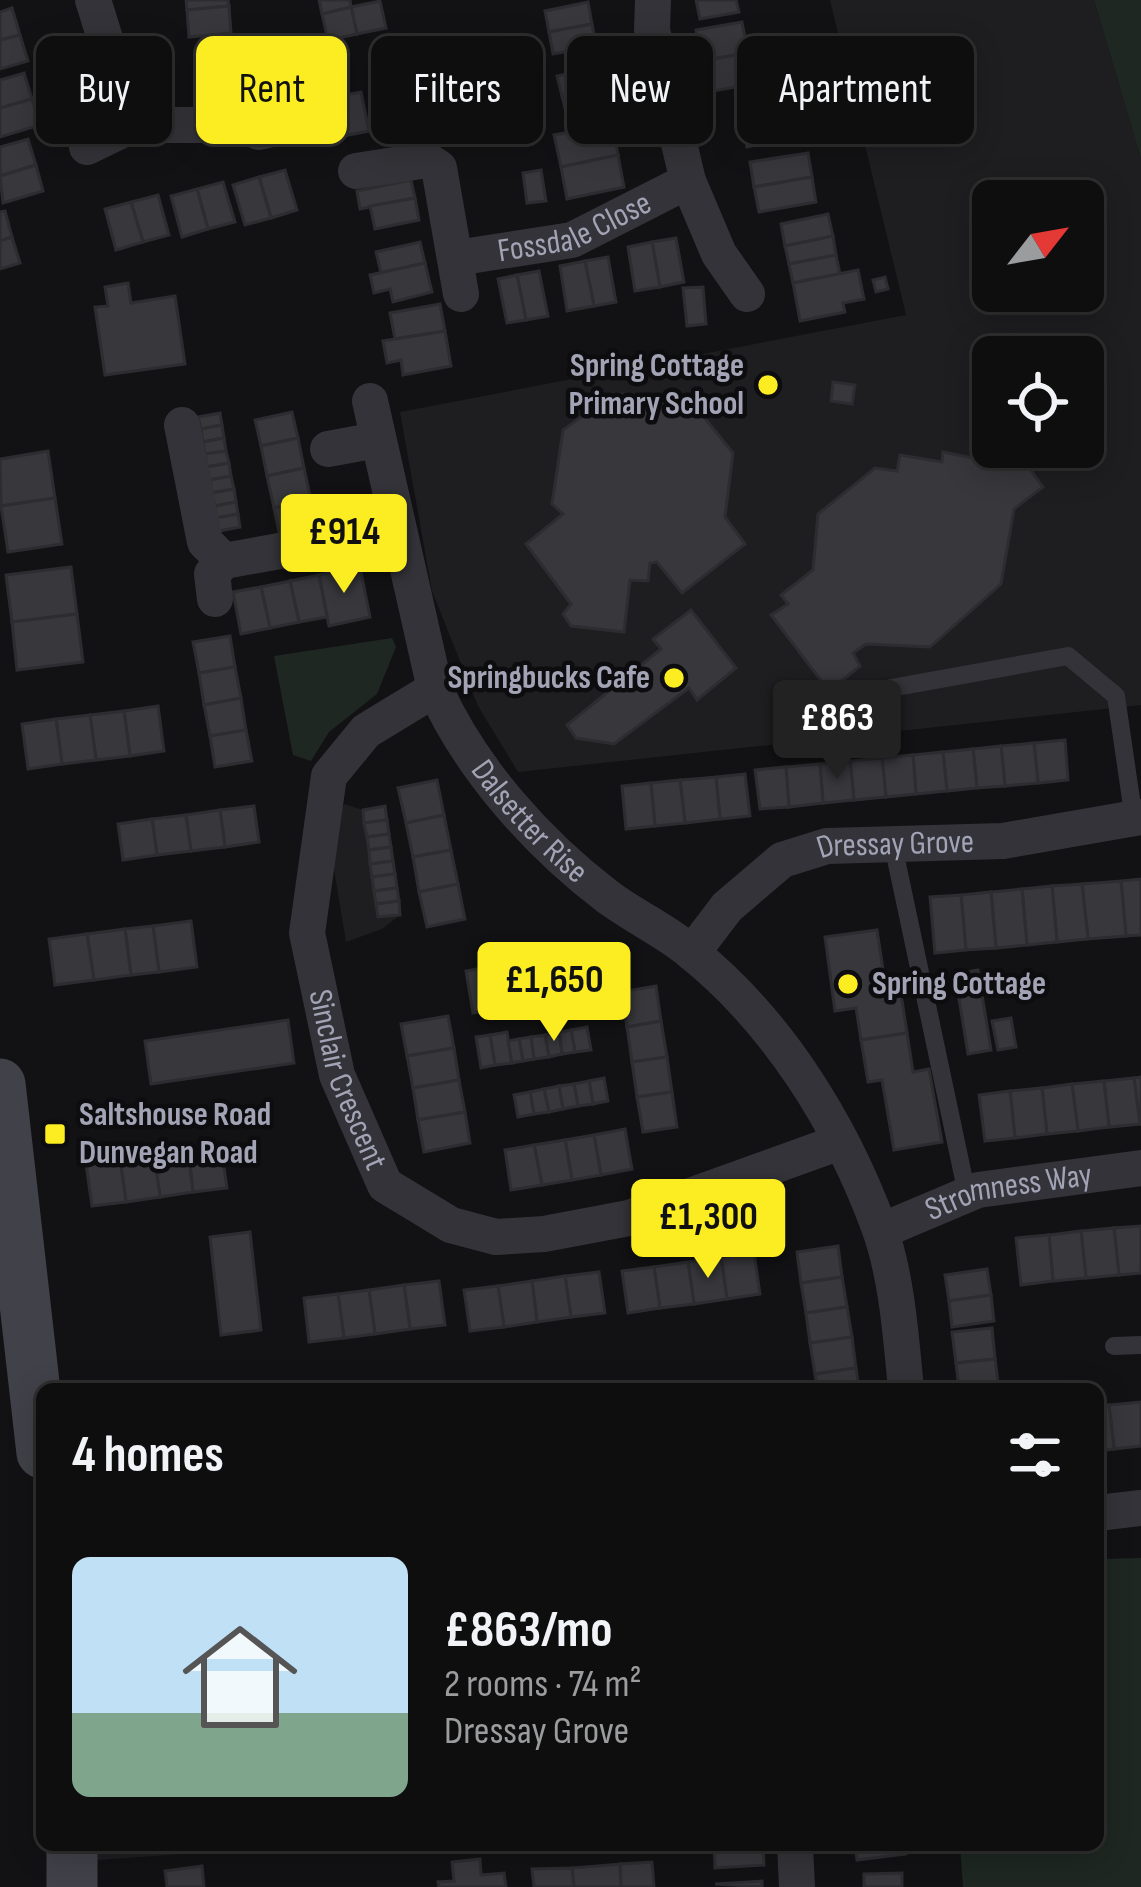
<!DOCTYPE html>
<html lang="en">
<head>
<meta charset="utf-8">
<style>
	:root { --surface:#0e0e0f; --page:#1c1c1d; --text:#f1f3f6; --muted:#9b9c9e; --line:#2e2e2f; --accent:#fbed22 }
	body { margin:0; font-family:"Sofia Sans Condensed",sans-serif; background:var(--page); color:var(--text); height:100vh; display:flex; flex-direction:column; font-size:45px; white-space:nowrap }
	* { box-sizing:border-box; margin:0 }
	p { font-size:39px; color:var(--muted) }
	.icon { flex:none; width:66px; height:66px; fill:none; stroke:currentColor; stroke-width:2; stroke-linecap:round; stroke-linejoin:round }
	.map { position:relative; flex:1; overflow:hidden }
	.panel { position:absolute; left:36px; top:1383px; width:1068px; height:468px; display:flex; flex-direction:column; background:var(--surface); border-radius:18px; box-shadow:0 6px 30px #0003,0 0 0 3px var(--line) }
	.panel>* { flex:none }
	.guide { position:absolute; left:36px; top:36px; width:1071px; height:108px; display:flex; gap:24px }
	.needle { width:78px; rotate:59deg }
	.buttons { position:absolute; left:972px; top:180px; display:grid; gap:24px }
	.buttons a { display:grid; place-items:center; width:132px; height:132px; border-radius:18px; background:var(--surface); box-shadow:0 6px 30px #0003,0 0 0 3px var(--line); font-size:60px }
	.price { position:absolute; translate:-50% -102px; padding:0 27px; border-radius:12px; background:var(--accent); color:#111; font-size:39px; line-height:78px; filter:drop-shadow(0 3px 6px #0008) }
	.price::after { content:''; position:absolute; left:50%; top:72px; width:36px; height:27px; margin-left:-18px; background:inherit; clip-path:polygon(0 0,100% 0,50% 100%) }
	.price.on { background:#222; color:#fff }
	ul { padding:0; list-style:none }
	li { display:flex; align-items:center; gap:36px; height:300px; padding:0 36px }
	li span { display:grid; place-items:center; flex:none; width:336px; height:240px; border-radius:18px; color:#555 }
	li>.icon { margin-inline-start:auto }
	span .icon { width:144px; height:144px; fill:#fffc; stroke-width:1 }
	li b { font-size:51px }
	h2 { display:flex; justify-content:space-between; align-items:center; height:144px; padding:0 36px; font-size:51px }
	.chip { padding:0 42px; border-radius:18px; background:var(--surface); box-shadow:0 6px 30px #0003,0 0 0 3px var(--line); font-size:42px; line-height:108px }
	.chip.on { background:var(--accent); color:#111 }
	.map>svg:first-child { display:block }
</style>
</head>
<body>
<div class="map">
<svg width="1141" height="1887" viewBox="0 0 1141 1887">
	<rect width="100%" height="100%" fill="#121214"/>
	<g fill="#1e1e21" fill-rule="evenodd">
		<path d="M830,0H1094L1141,159V705L518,772L478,706L432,591L400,412L906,315ZM993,201H1083V291H993ZM993,357H1083V447H993Z"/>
		<polygon points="344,804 363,810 385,806 400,915 382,929 346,942 334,869 334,829"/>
		<polygon points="84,1845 308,1845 84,1861"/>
	</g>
	<g fill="#1e2721">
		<polygon points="1094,0 1141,0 1141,159"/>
		<polygon points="392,638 396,647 377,694 329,732 311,761 293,755 274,656"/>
		<polygon points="1141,1558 1141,1887 963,1887 960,1845 1098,1845 1098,1559"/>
	</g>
	<g fill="#37373c" stroke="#2d2c30" stroke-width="3">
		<polygon points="186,0 228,0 229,6 187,10"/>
		<polygon points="319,0 350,0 351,7 322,14"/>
		<polygon points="696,0 736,0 739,12 700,19"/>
		<polygon points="380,1 386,28 357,34 351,7"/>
		<polygon points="588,2 592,24 549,32 545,11"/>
		<polygon points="229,6 231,33 189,37 187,10"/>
		<polygon points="351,7 357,34 328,40 322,14"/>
		<polygon points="12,8 20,35 0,40 0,12"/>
		<polygon points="742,22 748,53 701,61 696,30"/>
		<polygon points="592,24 596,46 553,54 549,32"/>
		<polygon points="20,35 28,61 0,69 0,40"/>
		<polygon points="259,46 262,73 220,77 217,50"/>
		<polygon points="748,53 753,84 707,92 701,61"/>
		<polygon points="491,67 500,116 473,121 464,72"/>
		<polygon points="595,67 600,87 562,96 557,76"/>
		<polygon points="464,72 473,121 447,126 437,77"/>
		<polygon points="24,73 32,99 0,108 0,80"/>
		<polygon points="262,73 264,101 222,104 220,77"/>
		<polygon points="416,74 429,123 406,129 399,78"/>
		<polygon points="399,78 406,129 386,133 374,84"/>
		<polygon points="600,87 605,107 567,116 562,96"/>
		<polygon points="361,92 369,131 344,136 339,96"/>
		<polygon points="785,93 789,113 742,123 738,102"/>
		<polygon points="339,96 344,136 320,141 312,102"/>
		<polygon points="32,99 40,125 0,137 0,108"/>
		<polygon points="789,113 794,137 747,147 742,123"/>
		<polygon points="612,124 618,155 561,167 554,135"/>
		<polygon points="28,139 36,165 0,176 0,147"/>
		<polygon points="808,153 812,177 754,187 750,162"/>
		<polygon points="618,155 624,187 567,199 561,167"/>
		<polygon points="36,165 43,191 3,203 0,176"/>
		<polygon points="285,170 297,210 271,218 259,177"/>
		<polygon points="541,170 546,201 527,203 523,173"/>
		<polygon points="259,177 271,218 245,225 233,185"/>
		<polygon points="812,177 816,202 759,212 754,187"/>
		<polygon points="411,180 415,198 360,209 357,191"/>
		<polygon points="223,182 235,222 208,229 197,189"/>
		<polygon points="197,189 208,229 182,237 171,196"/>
		<polygon points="158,195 169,235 143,242 131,202"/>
		<polygon points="415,198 419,220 375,229 370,206"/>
		<polygon points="131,202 143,242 116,250 105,209"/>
		<polygon points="5,211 12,237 0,241 0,212"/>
		<polygon points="828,214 833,236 785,246 781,224"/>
		<polygon points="833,236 836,255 789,264 785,246"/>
		<polygon points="12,237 20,263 0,269 0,241"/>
		<polygon points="676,238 684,282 660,287 652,242"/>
		<polygon points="420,242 425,263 381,273 376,252"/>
		<polygon points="652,242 660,287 635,291 628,247"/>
		<polygon points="836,255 840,274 793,283 789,264"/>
		<polygon points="608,257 616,302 594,306 585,261"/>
		<polygon points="585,261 594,306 567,311 560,266"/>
		<polygon points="425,263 432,292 393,302 390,289 374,293 370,275"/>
		<polygon points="858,270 864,299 843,303 845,312 800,321 793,283"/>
		<polygon points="539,271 548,316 526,320 517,275"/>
		<polygon points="517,275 526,320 507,323 498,279"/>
		<polygon points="885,277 888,289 876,292 873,280"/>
		<polygon points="128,283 131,303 175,296 185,364 105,375 95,307 108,306 105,287"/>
		<polygon points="703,287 706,324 687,326 683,288"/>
		<polygon points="440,304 445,331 395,339 390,313"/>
		<polygon points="445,331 451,366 403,375 401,360 387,363 383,341"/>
		<polygon points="833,382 855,385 852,404 831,401"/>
		<polygon points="613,394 687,396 733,453 725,517 745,544 682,593 657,562 650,563 648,581 630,580 624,632 571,626 563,614 571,604 526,544 563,514 552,504 563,430"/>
		<polygon points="292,412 298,438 261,446 255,420"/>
		<polygon points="220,413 222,425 201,429 198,417"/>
		<polygon points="222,425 224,438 203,442 201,429"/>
		<polygon points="224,438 226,451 205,454 203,442"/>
		<polygon points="298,438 304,468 267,476 261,446"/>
		<polygon points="1014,447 1043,487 1014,509 1001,584 930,647 866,644 853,653 860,666 829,691 771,615 788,604 781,595 813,570 818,514 875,468 897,471 900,455 942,462 943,452 994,462"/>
		<polygon points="48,451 55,498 1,506 0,459"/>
		<polygon points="226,451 229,463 207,467 205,454"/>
		<polygon points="229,463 231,476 210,480 207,467"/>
		<polygon points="304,468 311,500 274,508 267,476"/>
		<polygon points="231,476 234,489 212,493 210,480"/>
		<polygon points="234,489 236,502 215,506 212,493"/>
		<polygon points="55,498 62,544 8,552 1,506"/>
		<polygon points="320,498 328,532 281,542 274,508"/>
		<polygon points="236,502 238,514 216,518 215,506"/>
		<polygon points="238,514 240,527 219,531 216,518"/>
		<polygon points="71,567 77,614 12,622 6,575"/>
		<polygon points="360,567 370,617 329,626 319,575"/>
		<polygon points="319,575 327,617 299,622 290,581"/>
		<polygon points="290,581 299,622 270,628 261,587"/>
		<polygon points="261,587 270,628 241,634 233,592"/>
		<polygon points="691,610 736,668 697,700 689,688 614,744 576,738 567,725 661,649 653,639"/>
		<polygon points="77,614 83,662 17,670 12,622"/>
		<polygon points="230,636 235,667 199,673 193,642"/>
		<polygon points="235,667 241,698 204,705 199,673"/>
		<polygon points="241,698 246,730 210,736 204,705"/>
		<polygon points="158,706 164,751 130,756 124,711"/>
		<polygon points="124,711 130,756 96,760 90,715"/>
		<polygon points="90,715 96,760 62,764 56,719"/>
		<polygon points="56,719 62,764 28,769 22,724"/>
		<polygon points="246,730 252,761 215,767 210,736"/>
		<polygon points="1065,740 1068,780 1038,783 1034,743"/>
		<polygon points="1034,743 1038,783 1005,786 1001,746"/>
		<polygon points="1001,746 1005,786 977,788 973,749"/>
		<polygon points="973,749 977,788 947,791 943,752"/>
		<polygon points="943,752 947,791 916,794 913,755"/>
		<polygon points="913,755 916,794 886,797 882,758"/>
		<polygon points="882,758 886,797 854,800 850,761"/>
		<polygon points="850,761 854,800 823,803 820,764"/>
		<polygon points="820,764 823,803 789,807 786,767"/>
		<polygon points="786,767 789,807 760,809 755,770"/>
		<polygon points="745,774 750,816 720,819 716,777"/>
		<polygon points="716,777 720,819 685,823 680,780"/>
		<polygon points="437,780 444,815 406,823 398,788"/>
		<polygon points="680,780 685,823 655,826 651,783"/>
		<polygon points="651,783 655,826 626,829 622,786"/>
		<polygon points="254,806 259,842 225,847 220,810"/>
		<polygon points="385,806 387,820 364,823 363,810"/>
		<polygon points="220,810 225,847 191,851 186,815"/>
		<polygon points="186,815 191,851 157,855 152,819"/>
		<polygon points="444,815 451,850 413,857 406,823"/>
		<polygon points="152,819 157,855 123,860 118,824"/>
		<polygon points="387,820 389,834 367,837 364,823"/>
		<polygon points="389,834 391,847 369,850 367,837"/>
		<polygon points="391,847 393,861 370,864 369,850"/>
		<polygon points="451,850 458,884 419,892 413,857"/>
		<polygon points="393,861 395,874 372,877 370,864"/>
		<polygon points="395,874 397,888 374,891 372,877"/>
		<polygon points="1141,879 1141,935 1126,936 1121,881"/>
		<polygon points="1121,881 1126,936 1088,939 1082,884"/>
		<polygon points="458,884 465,919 427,927 419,892"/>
		<polygon points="1082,884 1088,939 1057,942 1052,886"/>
		<polygon points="1052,886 1057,942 1027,945 1022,889"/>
		<polygon points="397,888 399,901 376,904 374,891"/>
		<polygon points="1022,889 1027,945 996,948 991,892"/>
		<polygon points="991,892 996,948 966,950 961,895"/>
		<polygon points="961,895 966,950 935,953 930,897"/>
		<polygon points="399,901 400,915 378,917 376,904"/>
		<polygon points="191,921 197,967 159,972 153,926"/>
		<polygon points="153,926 159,972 131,975 125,929"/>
		<polygon points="125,929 131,975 94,980 87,934"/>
		<polygon points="877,930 887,996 901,994 907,1033 861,1040 856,1008 835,1011 825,937"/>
		<polygon points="87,934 94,980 55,985 49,939"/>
		<polygon points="604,947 611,990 577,995 569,953"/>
		<polygon points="569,953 577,995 542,1001 535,959"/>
		<polygon points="535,959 542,1001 507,1007 500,965"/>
		<polygon points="500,965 507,1007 473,1013 466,971"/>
		<polygon points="978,970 991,1050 968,1054 955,974"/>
		<polygon points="656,986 661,1021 627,1027 621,992"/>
		<polygon points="448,1016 454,1048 407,1056 401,1024"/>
		<polygon points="1011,1018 1016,1047 998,1050 992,1021"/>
		<polygon points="288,1020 294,1063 151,1084 145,1041"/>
		<polygon points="661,1021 667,1057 632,1062 627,1027"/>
		<polygon points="587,1027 591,1050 575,1052 571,1030"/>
		<polygon points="571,1030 575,1052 562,1054 559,1032"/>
		<polygon points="507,1032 512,1063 495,1065 490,1035"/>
		<polygon points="559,1032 562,1054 549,1057 545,1035"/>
		<polygon points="907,1033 913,1072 929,1069 942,1142 894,1150 882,1080 868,1082 861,1040"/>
		<polygon points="490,1035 495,1065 481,1068 476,1037"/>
		<polygon points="545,1035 549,1057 534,1059 531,1037"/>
		<polygon points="531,1037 534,1059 523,1061 519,1039"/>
		<polygon points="519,1039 523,1061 512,1063 508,1041"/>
		<polygon points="454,1048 459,1080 413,1088 407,1056"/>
		<polygon points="667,1057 672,1092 637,1097 632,1062"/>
		<polygon points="1141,1077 1141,1124 1140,1124 1134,1078"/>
		<polygon points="604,1078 608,1101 593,1104 589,1081"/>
		<polygon points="1134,1078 1140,1124 1109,1127 1104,1081"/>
		<polygon points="459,1080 465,1112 418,1120 413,1088"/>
		<polygon points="589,1081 593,1104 578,1106 574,1084"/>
		<polygon points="1104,1081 1109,1127 1078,1131 1072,1084"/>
		<polygon points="574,1084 578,1106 563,1109 559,1086"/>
		<polygon points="1072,1084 1078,1131 1047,1134 1042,1088"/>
		<polygon points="559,1086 563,1109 549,1112 544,1089"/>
		<polygon points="1042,1088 1047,1134 1015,1138 1010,1091"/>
		<polygon points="544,1089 549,1112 534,1114 530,1092"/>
		<polygon points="1010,1091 1015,1138 985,1141 979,1095"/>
		<polygon points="530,1092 534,1114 518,1117 514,1095"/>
		<polygon points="672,1092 677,1127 643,1132 637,1097"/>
		<polygon points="465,1112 470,1143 424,1152 418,1120"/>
		<polygon points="625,1129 632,1169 601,1175 594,1135"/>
		<polygon points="594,1135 601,1175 572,1180 565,1140"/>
		<polygon points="565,1140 572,1180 542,1185 534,1145"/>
		<polygon points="534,1145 542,1185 511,1190 505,1150"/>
		<polygon points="221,1146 227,1188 193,1192 188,1150"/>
		<polygon points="188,1150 193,1192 160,1197 154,1155"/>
		<polygon points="154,1155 160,1197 126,1202 120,1159"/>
		<polygon points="120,1159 126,1202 92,1206 86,1164"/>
		<polygon points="1141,1226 1141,1273 1119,1275 1114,1228"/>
		<polygon points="1114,1228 1119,1275 1086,1278 1081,1231"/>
		<polygon points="1081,1231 1086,1278 1053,1281 1049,1235"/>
		<polygon points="250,1232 261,1330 221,1335 210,1237"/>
		<polygon points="1049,1235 1053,1281 1021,1285 1016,1238"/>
		<polygon points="838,1246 842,1277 801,1283 797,1252"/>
		<polygon points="754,1253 760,1294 727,1299 721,1257"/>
		<polygon points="721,1257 727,1299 694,1304 688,1262"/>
		<polygon points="688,1262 694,1304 660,1308 654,1267"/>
		<polygon points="654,1267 660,1308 628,1313 622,1271"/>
		<polygon points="987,1269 991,1295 949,1301 945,1275"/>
		<polygon points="599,1272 605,1313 571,1317 565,1276"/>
		<polygon points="565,1276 571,1317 537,1322 532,1281"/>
		<polygon points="842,1277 847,1307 806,1313 801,1283"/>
		<polygon points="439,1281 445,1325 410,1329 404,1285"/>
		<polygon points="532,1281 537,1322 504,1327 498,1286"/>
		<polygon points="404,1285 410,1329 375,1334 369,1290"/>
		<polygon points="498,1286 504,1327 470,1331 464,1290"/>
		<polygon points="369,1290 375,1334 344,1338 338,1294"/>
		<polygon points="338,1294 344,1338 309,1342 304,1298"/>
		<polygon points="991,1295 994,1321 952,1327 949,1301"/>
		<polygon points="847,1307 852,1337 810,1343 806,1313"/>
		<polygon points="992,1328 995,1359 956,1363 952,1332"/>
		<polygon points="852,1337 856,1368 815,1374 810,1343"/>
		<polygon points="995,1359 999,1389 959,1389 956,1363"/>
		<polygon points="856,1368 859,1389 817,1389 815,1374"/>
		<polygon points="1141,1402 1141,1446 1114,1449 1109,1405"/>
		<polygon points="1109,1405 1114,1449 1098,1451 1098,1407"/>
		<polygon points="714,1845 763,1845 764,1865 715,1868"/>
		<polygon points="855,1845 905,1845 906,1854 857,1860"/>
		<polygon points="480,1859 481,1875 504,1873 506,1887 439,1887 438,1882 454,1881 452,1862"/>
		<polygon points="652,1862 654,1887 621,1887 620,1864"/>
		<polygon points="620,1864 621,1887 574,1887 572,1868"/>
		<polygon points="202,1866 204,1887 167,1887 165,1871"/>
		<polygon points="572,1868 574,1887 534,1887 532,1869"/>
		<polygon points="902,1873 902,1887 864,1887 864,1874"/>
		<polygon points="762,1881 762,1887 715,1884 716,1884"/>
	</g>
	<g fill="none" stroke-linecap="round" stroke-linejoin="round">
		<g stroke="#333339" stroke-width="18">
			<polyline points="891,688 1068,656 1116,696 1134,820"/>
			<polyline points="893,845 967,1194"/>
			<polyline points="1114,1346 1141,1345"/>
		</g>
		<g stroke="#333339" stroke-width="36">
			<polyline points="93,0 132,125"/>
			<polyline points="87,147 132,125 243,125 259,132 295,124"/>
			<polyline points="356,171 427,160 439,168 461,294"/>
			<polyline points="688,181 719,254 747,294"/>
			<path id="s1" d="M456,258L572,240L688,181L652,30L653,0"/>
			<path id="s2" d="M370,401L435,689C471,769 538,844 608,897C635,917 666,931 691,952C778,1022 841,1124 879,1227C897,1276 901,1338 906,1389"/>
			<polyline points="182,425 205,542 224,561 396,530"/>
			<polyline points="328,449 377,440"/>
			<polyline points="215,599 212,574 224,561"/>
			<path id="s3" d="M435,689L366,731L329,776L307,933L337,1075L385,1185L451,1225L496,1237L544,1234L629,1218L840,1142"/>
			<path id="s4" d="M692,953L727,907L782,860L827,846L1003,841L1141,817"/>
			<path id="s5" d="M881,1231L978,1190L1141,1168"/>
			<polyline points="1098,1513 1141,1508"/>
			<polyline points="795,1845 797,1887"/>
		</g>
		<g stroke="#414149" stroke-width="51">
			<polyline points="0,1084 42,1453"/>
			<polyline points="72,1845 72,1887"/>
		</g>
	</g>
	<g fill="#fbed22" stroke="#0d0d0f" stroke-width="4.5">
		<circle cx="768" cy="385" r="12"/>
		<circle cx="674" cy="678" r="12"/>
		<circle cx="848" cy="984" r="12"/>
		<rect x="43" y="1122" width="24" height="24" rx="6"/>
	</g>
	<g text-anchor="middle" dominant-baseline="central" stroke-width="9" stroke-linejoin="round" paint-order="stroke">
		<g font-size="33" fill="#a2a3b5" stroke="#0d0d0f">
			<text stroke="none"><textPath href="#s1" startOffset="123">Fossdale Close</textPath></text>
			<text stroke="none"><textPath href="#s2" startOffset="459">Dalsetter Rise</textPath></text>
			<text stroke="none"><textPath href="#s4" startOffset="246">Dressay Grove</textPath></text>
			<text stroke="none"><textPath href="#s3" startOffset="450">Sinclair Crescent</textPath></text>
			<text stroke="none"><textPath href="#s5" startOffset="135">Stromness Way</textPath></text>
		</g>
		<g font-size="33" font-weight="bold" fill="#a2a3b5" stroke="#0d0d0f" text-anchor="end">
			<text x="744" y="366">Spring Cottage<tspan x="744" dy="38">Primary School</tspan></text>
			<text x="650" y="678">Springbucks Cafe</text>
			<text x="872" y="984" text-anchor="start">Spring Cottage</text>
			<text x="79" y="1115" text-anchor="start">Saltshouse Road<tspan x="79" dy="38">Dunvegan Road</tspan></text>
		</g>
	</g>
</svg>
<div class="buttons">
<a><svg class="needle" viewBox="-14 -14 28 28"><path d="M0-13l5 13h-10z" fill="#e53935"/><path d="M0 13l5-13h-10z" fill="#9b9c9e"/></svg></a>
<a><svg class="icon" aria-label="locate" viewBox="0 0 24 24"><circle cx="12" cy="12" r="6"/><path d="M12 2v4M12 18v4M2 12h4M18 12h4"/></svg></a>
</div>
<b class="price" style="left:344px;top:596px">£914</b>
<b class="price on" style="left:837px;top:782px">£863</b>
<b class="price" style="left:554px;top:1044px">£1,650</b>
<b class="price" style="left:708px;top:1281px">£1,300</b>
<div class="guide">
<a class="chip">Buy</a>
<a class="chip on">Rent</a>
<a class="chip">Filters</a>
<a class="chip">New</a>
<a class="chip">Apartment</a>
</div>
<section class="panel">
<h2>4 homes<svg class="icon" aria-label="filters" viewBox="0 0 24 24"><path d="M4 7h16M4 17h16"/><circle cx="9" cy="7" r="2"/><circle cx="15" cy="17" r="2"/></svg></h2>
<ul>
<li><span style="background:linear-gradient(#bfe0f5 65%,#7fa58c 0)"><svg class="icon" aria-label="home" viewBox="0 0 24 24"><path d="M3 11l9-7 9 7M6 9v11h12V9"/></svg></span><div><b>£863/mo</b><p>2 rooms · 74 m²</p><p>Dressay Grove</p></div></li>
</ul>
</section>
</div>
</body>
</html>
